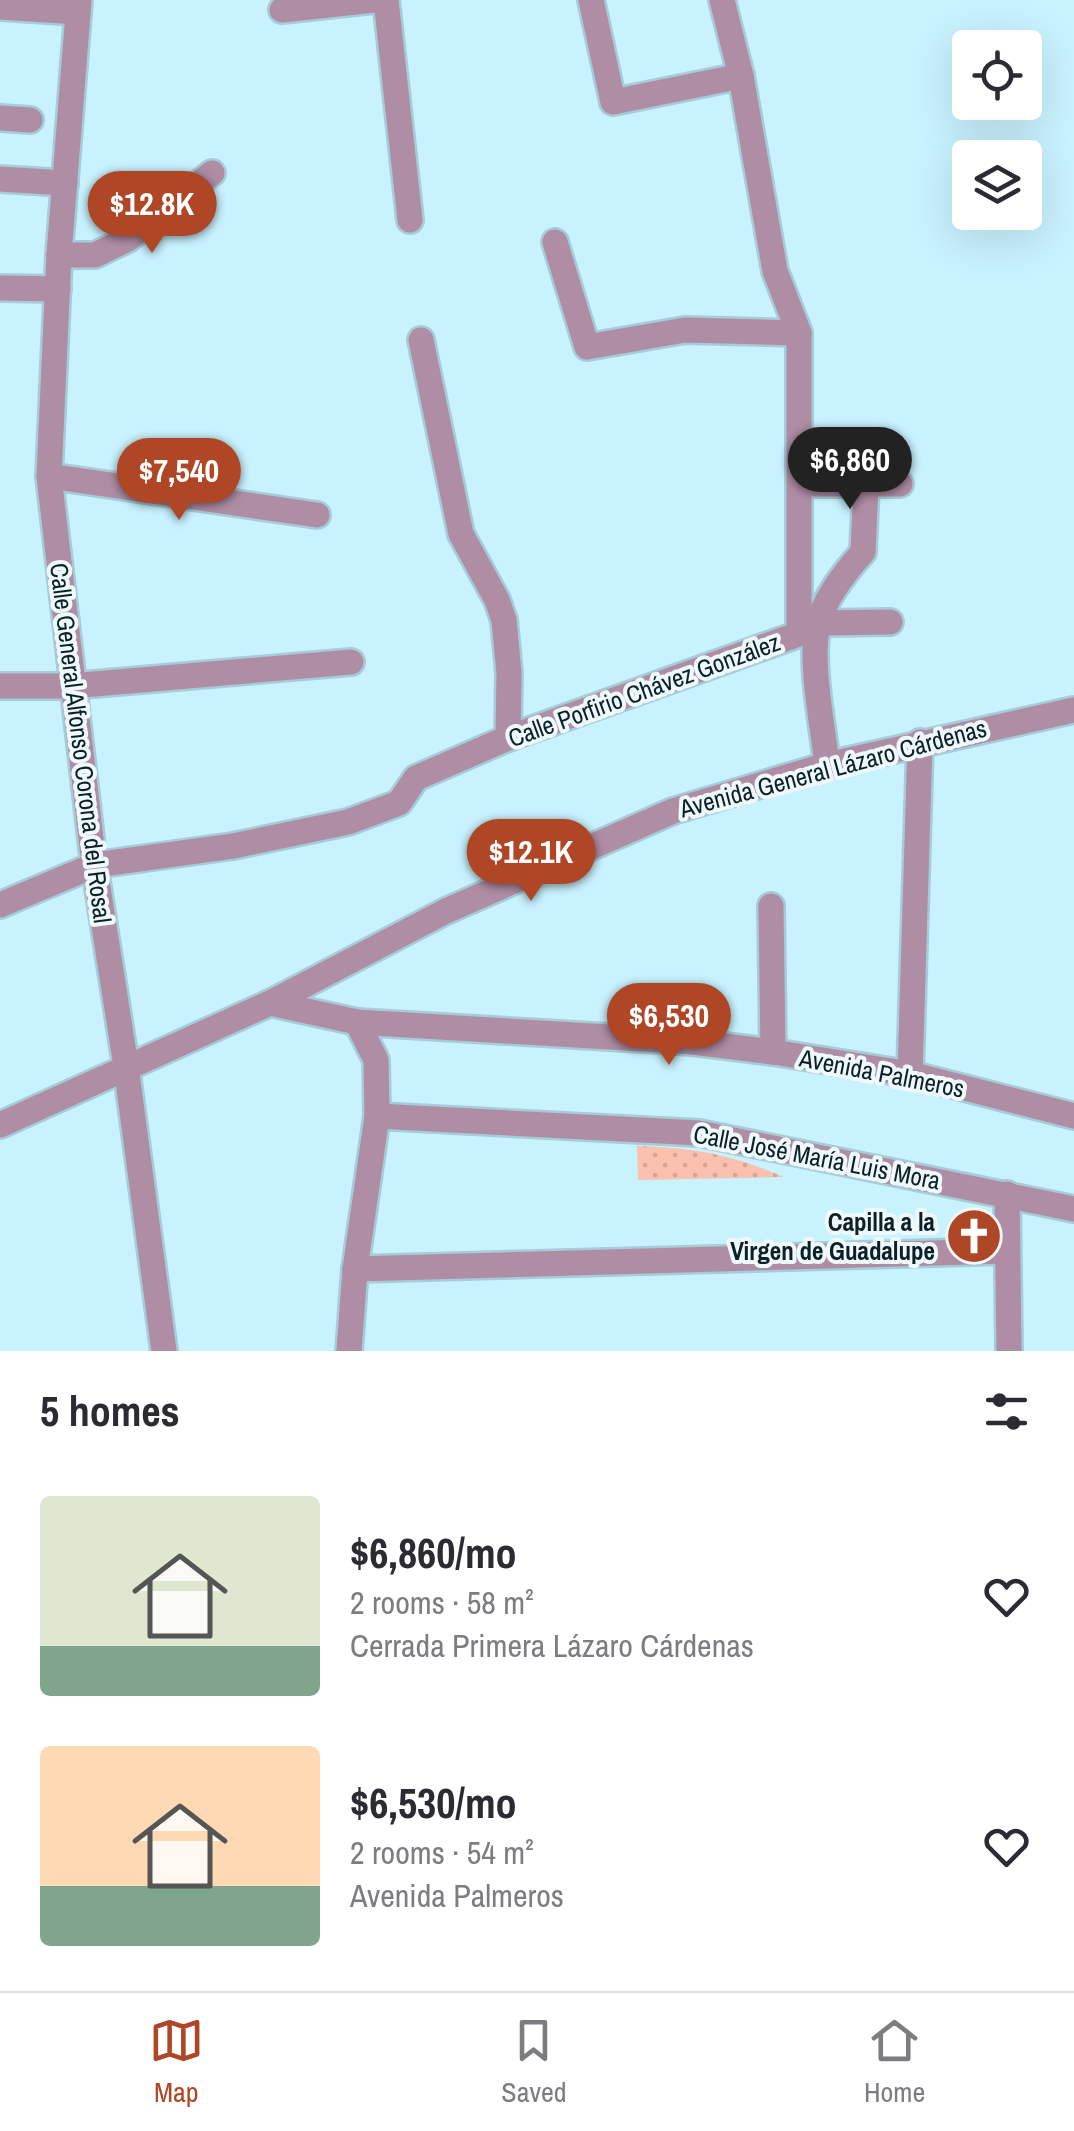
<!DOCTYPE html>
<html lang="en">
<head>
<meta charset="utf-8">
<style>
	:root { --surface:#fff; --page:#f2f2f3; --text:#2b2b33; --muted:#7c7c81; --line:#e1e1e2; --accent:#af4726 }
	body { margin:0; font-family:"Archivo Narrow",sans-serif; background:var(--page); color:var(--text); height:100vh; display:flex; flex-direction:column; font-size:38px; white-space:nowrap }
	* { box-sizing:border-box; margin:0 }
	p { font-size:32px; color:var(--muted) }
	.icon { flex:none; width:55px; height:55px; fill:none; stroke:currentColor; stroke-width:2; stroke-linecap:round; stroke-linejoin:round }
	.map { position:relative; height:1351px; overflow:hidden }
	.sheet { display:flex; flex-direction:column; background:var(--surface); flex:1 }
	.sheet>* { flex:none }
	.tools { position:absolute; left:952px; top:30px; display:grid; gap:20px }
	.tools a { display:grid; place-items:center; width:90px; height:90px; border-radius:10px; background:var(--surface); box-shadow:0 10px 40px #0002; font-size:50px }
	.price { position:absolute; translate:-50% -85px; padding:0 22px; border-radius:35px; background:var(--accent); color:#fff; font-size:32px; line-height:65px; filter:drop-shadow(0 2px 5px #0008) }
	.price::after { content:''; position:absolute; left:50%; top:60px; width:30px; height:22px; margin-left:-15px; background:inherit; clip-path:polygon(0 0,100% 0,50% 100%) }
	.price.current { background:#222; color:#fff }
	ul { padding:0; list-style:none }
	li { display:flex; align-items:center; gap:30px; height:250px; padding:0 40px }
	li span { display:grid; place-items:center; flex:none; width:280px; height:200px; border-radius:10px; color:#555 }
	li>.icon { margin-inline-start:auto }
	span .icon { width:120px; height:120px; fill:#fffc; stroke-width:1 }
	li b { font-size:42px }
	h2 { display:flex; justify-content:space-between; align-items:center; height:120px; padding:0 40px; font-size:42px }
	.dock { display:flex; justify-content:space-around; align-items:center; height:140px; border-top:2px solid var(--line); background:var(--surface); font-size:28px; color:var(--muted) }
	.dock a { display:grid; justify-items:center; gap:5px }
	.dock .current { color:var(--accent) }
	.map>svg:first-child { display:block }
</style>
</head>
<body>
<div class="map">
<svg width="1074" height="1351" viewBox="0 0 1074 1351">
	<defs>
		<pattern id="park-dots" width="8" height="8" patternUnits="userSpaceOnUse" patternTransform="scale(2.5)"><rect width="8" height="8" fill="#fbc0ae"/><path d="M2 2h.1M6 6h.1" fill="none" stroke="#d6a596" stroke-width="1.8" stroke-linecap="round"/></pattern>
	</defs>
	<rect width="100%" height="100%" fill="#c8f2fe"/>
	<path fill="url(#park-dots)" d="M637,1146C695,1148 730,1154 784,1177L638,1180Z"/>
	<g fill="none" stroke-linecap="round" stroke-linejoin="round">
		<g stroke="#a6ccd7" stroke-width="30">
			<g id="minor">
				<polyline points="79,0 59,255 49,476 93,856 126,1066 164,1351"/>
				<polyline points="386,0 410,220"/>
				<polyline points="591,0 613,102 741,76"/>
				<polyline points="0,7 78,12"/>
				<polyline points="282,10 374,0"/>
				<polyline points="0,118 30,120"/>
				<polyline points="0,179 65,183"/>
				<polyline points="555,242 587,347 685,330 799,333"/>
				<polyline points="59,255 95,255 128,239 212,173"/>
				<polyline points="0,288 58,289"/>
				<polyline points="421,340 461,534 497,600 504,620 509,673 508,738"/>
				<polyline points="49,476 317,515"/>
				<polyline points="800,484 900,484"/>
				<polyline points="819,623 890,622"/>
				<polyline points="0,686 71,686 351,662"/>
				<path d="M827,765C823,727 809,660 818,624C825,597 845,572 863,552L866,485"/>
				<polyline points="0,905 95,865 233,846 348,822 399,803 416,778 508,738 799,634 799,333 775,271 741,76 722,0"/>
				<polyline points="771,906 773,1052"/>
				<polyline points="270,1003 357,1022 693,1042 773,1052 910,1074 1074,1116"/>
				<polyline points="910,1074 920,742"/>
				<polyline points="377,1116 699,1133 1074,1209"/>
				<polyline points="1007,1194 1009,1351"/>
				<polyline points="355,1269 1006,1251"/>
				<polyline points="349,1351 355,1269 377,1116 376,1060 357,1022"/>
			</g>
		</g>
		<g stroke="#a6ccd7" stroke-width="30">
			<polyline id="tertiary" points="0,1125 270,1003 446,911 673,811 827,765 1074,710"/>
		</g>
		<use href="#minor" stroke="#af8da5" stroke-width="25"/>
		<use href="#tertiary" stroke="#af8da5" stroke-width="25"/>
	</g>
	<defs>
		<g id="church-disc" transform="scale(2.875)"><circle r="9.5" fill="#af4726" stroke="#eff9fc"/><path d="M-1.2-6h2.4v3.5h3.3v2.4h-3.3V6h-2.4V-.1h-3.3v-2.4h3.3Z" fill="#fff"/></g>
	</defs>
	<g fill-rule="evenodd">
		<use href="#church-disc" x="974" y="1236"/>
	</g>
	<g text-anchor="middle" dominant-baseline="central" stroke-width="8" stroke-linejoin="round" paint-order="stroke">
		<g font-size="25" fill="#0c2127" stroke="#eff9fc">
			<text transform="translate(644 690) rotate(-20)">Calle Porfirio Chávez González</text>
			<text transform="translate(81 743) rotate(83)">Calle General Alfonso Corona del Rosal</text>
			<text transform="translate(833 768) rotate(-15)">Avenida General Lázaro Cárdenas</text>
			<text transform="translate(882 1073) rotate(11)">Avenida Palmeros</text>
			<text transform="translate(817 1157) rotate(11)">Calle José María Luis Mora</text>
		</g>
		<g font-size="25" font-weight="bold" fill="#0c2127" stroke="#eff9fc" text-anchor="end">
			<text x="935" y="1222">Capilla a la<tspan x="935" dy="29">Virgen de Guadalupe</tspan></text>
		</g>
	</g>
</svg>
<div class="tools">
<a><svg class="icon" aria-label="locate" viewBox="0 0 24 24"><circle cx="12" cy="12" r="6"/><path d="M12 2v4M12 18v4M2 12h4M18 12h4"/></svg></a>
<a><svg class="icon" aria-label="layers" viewBox="0 0 24 24"><path d="M12 4l9 5-9 5-9-5zM3 14l9 5 9-5"/></svg></a>
</div>
<b class="price" style="left:152px;top:256px">$12.8K</b>
<b class="price current" style="left:850px;top:512px">$6,860</b>
<b class="price" style="left:179px;top:523px">$7,540</b>
<b class="price" style="left:531px;top:904px">$12.1K</b>
<b class="price" style="left:669px;top:1068px">$6,530</b>
</div>
<section class="sheet">
<h2>5 homes<svg class="icon" aria-label="filters" viewBox="0 0 24 24"><path d="M4 7h16M4 17h16"/><circle cx="9" cy="7" r="2"/><circle cx="15" cy="17" r="2"/></svg></h2>
<ul>
<li><span style="background:linear-gradient(#dfe7d0 75%,#7fa58c 0)"><svg class="icon" aria-label="home" viewBox="0 0 24 24"><path d="M3 11l9-7 9 7M6 9v11h12V9"/></svg></span><div><b>$6,860/mo</b><p>2 rooms · 58 m²</p><p>Cerrada Primera Lázaro Cárdenas</p></div><svg class="icon" aria-label="heart" viewBox="0 0 24 24"><path d="M12 20l-8-8c-3-5 5-10 8-4 3-6 11-1 8 4z"/></svg></li>
<li><span style="background:linear-gradient(#ffd9b3 70%,#7fa58c 0)"><svg class="icon" aria-label="home" viewBox="0 0 24 24"><path d="M3 11l9-7 9 7M6 9v11h12V9"/></svg></span><div><b>$6,530/mo</b><p>2 rooms · 54 m²</p><p>Avenida Palmeros</p></div><svg class="icon" aria-label="heart" viewBox="0 0 24 24"><path d="M12 20l-8-8c-3-5 5-10 8-4 3-6 11-1 8 4z"/></svg></li>
</ul>
</section>
<nav class="dock">
<a class="current"><svg class="icon" aria-label="map" viewBox="0 0 24 24"><path d="M3 6l6-2 6 2 6-2v14l-6 2-6-2-6 2zM9 4v14M15 6v14"/></svg>Map</a>
<a><svg class="icon" aria-label="saved" viewBox="0 0 24 24"><path d="M7 4h10v16l-5-4-5 4z"/></svg>Saved</a>
<a><svg class="icon" aria-label="home" viewBox="0 0 24 24"><path d="M3 11l9-7 9 7M6 9v11h12V9"/></svg>Home</a>
</nav>
</body>
</html>
